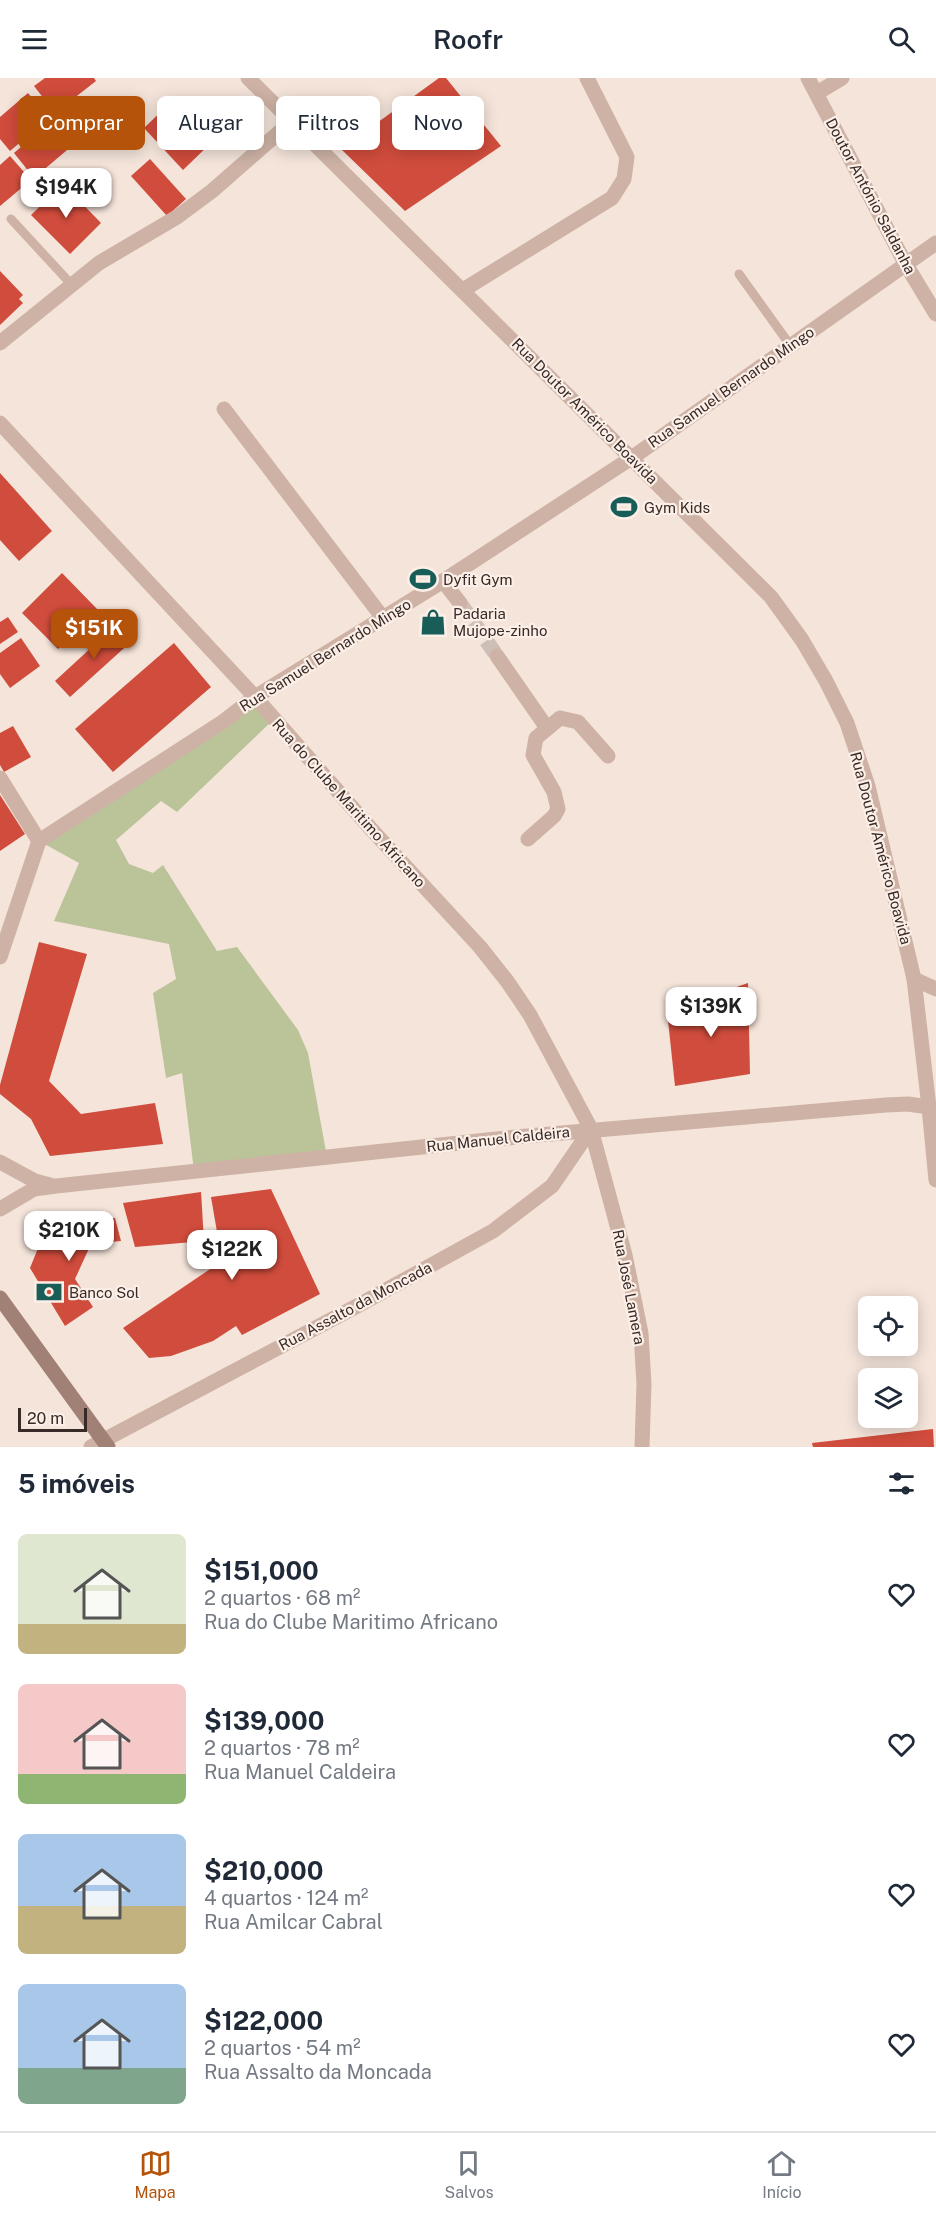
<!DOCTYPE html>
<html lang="pt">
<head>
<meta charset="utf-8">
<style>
	:root { --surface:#fff; --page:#f6f6f7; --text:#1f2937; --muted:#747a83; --line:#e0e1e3; --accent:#b45309 }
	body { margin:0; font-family:"Public Sans",sans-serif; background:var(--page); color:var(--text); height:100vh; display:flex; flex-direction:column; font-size:22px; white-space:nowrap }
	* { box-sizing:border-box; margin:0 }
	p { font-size:20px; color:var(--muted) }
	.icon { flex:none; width:33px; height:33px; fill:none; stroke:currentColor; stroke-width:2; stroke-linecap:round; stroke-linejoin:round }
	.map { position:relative; height:1369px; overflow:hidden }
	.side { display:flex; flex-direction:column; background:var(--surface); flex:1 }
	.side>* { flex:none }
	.top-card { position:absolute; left:18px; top:18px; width:600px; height:54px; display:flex; gap:12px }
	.tools { position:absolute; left:858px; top:1218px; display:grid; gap:12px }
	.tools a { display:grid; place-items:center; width:60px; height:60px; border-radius:9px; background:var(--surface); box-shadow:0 3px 15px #0003; font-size:30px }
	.scale { position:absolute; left:18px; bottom:15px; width:69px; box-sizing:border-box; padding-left:6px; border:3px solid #382a27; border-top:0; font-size:16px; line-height:21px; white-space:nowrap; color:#382a27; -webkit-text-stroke:4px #fbefe7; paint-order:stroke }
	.price { position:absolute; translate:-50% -51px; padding:0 14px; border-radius:12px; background:#fff; color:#222; font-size:20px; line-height:39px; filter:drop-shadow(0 2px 3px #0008) }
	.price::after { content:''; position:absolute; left:50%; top:36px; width:18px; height:14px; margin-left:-9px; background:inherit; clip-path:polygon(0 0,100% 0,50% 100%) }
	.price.current { background:var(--accent); color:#fff }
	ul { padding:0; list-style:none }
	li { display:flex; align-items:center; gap:18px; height:150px; padding:0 18px }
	li span { display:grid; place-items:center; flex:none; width:168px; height:120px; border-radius:9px; color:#555 }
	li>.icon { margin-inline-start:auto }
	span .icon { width:72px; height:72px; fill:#fffc; stroke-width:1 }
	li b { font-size:26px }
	h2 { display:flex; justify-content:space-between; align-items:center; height:72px; padding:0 18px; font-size:26px }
	.chip { padding:0 21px; border-radius:9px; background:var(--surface); box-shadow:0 3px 15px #0003; font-size:21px; line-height:54px }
	.chip.current { background:var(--accent); color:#fff }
	header { display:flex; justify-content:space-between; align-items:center; height:78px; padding:0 18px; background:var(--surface); font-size:27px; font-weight:600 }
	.menu { display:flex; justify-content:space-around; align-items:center; height:84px; border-top:2px solid var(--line); background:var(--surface); font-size:16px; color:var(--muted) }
	.menu a { display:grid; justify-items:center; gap:3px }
	.menu .current { color:var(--accent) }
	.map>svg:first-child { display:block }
</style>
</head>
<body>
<header><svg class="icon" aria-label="menu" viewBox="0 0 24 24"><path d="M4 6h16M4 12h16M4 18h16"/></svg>Roofr<svg class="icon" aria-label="search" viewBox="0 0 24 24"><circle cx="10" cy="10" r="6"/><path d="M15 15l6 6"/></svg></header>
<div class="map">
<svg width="936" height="1369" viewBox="0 0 936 1369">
	<rect width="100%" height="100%" fill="#f4e4da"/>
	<polygon fill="#bbc499" points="255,619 274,641 177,734 161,723 116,762 129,786 153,795 163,787 217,873 237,869 298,952 308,975 327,1079 194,1093 182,995 166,1000 153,915 176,901 169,866 54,843 79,785 39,763"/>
	<g fill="#d04c3c">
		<polygon points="45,0 94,0 96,3 55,35 34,8"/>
		<polygon points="439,0 446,0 501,68 405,133 341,71"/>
		<polygon points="28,15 49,40 10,73 0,61 0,39"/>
		<polygon points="122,21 133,34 97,66 86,53"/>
		<polygon points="173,22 212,64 183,92 144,50"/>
		<polygon points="52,42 73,67 34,100 14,75"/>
		<polygon points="10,78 31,102 0,128 0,87"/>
		<polygon points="150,81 186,121 167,138 131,98"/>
		<polygon points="63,106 101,145 70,176 31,137"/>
		<polygon points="0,193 23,217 19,221 23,225 0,247"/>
		<polygon points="0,395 52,453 19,483 0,462"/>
		<polygon points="62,495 98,532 58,571 22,535"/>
		<polygon points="8,539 18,554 0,566 0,544"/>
		<polygon points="119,544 133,562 70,619 55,603"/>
		<polygon points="21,560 40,588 10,610 0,596 0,575"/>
		<polygon points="174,565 211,609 113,694 75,651"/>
		<polygon points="13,648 31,679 4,694 0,687 0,655"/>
		<polygon points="0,717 25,756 0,773"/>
		<polygon points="39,864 87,876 49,1003 81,1036 155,1025 163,1066 50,1078 31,1041 0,1016 0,1007"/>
		<polygon points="748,905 750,996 675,1008 667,933"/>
		<polygon points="271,1111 320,1216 242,1257 236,1248 213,1263 171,1278 149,1280 123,1250 222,1183 211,1119"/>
		<polygon points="201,1114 204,1163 135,1169 123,1125"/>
		<polygon points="115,1140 121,1163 91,1166 75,1201 93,1229 65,1248 30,1190 49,1143"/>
		<polygon points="933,1351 934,1369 813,1369 812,1365"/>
	</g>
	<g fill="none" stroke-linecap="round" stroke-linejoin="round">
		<polyline stroke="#cebfb6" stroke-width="15" stroke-dasharray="15 8" stroke-linecap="butt" points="460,525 497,578"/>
		<g stroke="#cdb2a5" stroke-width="9">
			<polyline points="11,141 71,206"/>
			<polyline points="739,196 790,267"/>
		</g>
		<g stroke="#cdb2a5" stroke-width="15">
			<polyline points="808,0 905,185 936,236"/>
			<polyline points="817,15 842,0"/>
			<polyline points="463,212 612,120 624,101 627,79 587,0"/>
			<polyline points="0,265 99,185 177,139 212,113 292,43"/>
			<polyline points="224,331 383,540"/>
			<polyline points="0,345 255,619 372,752 480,869 507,903 530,937 591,1051 625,1177 641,1255 644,1306 642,1369"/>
			<polyline points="443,503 460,525"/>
			<polyline points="497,578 547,650"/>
			<polyline points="0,700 39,763"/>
			<polyline points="528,761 554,738 558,731 554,714 533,677 536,660 560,640 578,644 608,678"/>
			<polyline points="39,763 224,643 255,619 443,503 633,379 936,165"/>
			<polyline points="0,879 39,763"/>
			<polyline points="929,1029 936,1102"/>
			<polyline points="91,1369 359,1227 493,1153 552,1108 591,1051"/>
		</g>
		<g stroke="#cdb2a5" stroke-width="15">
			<polyline points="248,0 771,519 802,562 826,603 847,645 868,708 914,901 929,1029"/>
			<polyline points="914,901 936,911"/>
			<polyline points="0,1084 35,1103 50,1107"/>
			<polyline points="0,1131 34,1111 56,1108 516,1059 886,1027 908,1026 929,1029 936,1038"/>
		</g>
		<polyline stroke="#a18076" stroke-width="15" points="0,1220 108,1369"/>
	</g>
	<defs>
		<g id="stadium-bare" transform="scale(2.07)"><path d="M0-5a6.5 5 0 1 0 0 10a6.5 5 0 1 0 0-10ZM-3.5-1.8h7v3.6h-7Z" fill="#195d58" stroke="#fbefe7" stroke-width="2.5" paint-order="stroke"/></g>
		<g id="shop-bare" transform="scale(2.07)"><path d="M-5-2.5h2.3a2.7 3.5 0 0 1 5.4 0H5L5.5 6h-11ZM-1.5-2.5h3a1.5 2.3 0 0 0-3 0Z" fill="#195d58" stroke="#fbefe7" stroke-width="2.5" paint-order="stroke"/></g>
		<g id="bank-bare" transform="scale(2.07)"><path d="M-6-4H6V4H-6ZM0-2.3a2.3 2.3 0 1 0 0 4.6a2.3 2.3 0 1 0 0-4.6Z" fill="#195d58" stroke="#fbefe7" stroke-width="2.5" paint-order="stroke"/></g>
	</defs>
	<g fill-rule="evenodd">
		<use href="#stadium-bare" x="624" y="429"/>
		<use href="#stadium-bare" x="423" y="501"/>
		<use href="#shop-bare" x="433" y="544"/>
		<use href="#bank-bare" x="49" y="1214"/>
	</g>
	<g text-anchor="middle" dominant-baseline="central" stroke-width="4.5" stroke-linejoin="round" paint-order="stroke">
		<g font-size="15" fill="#382a27" stroke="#fbefe7">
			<text transform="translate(871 118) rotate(62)">Doutor António Saldanha</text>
			<text transform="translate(731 309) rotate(-35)">Rua Samuel Bernardo Mingo</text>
			<text transform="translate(585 333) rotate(45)">Rua Doutor Américo Boavida</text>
			<text transform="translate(325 577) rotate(-32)">Rua Samuel Bernardo Mingo</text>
			<text transform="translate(349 725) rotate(48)">Rua do Clube Maritimo Africano</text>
			<text transform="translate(881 770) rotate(75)">Rua Doutor Américo Boavida</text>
			<text transform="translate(498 1061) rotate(-6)">Rua Manuel Caldeira</text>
			<text transform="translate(629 1209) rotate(79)">Rua José Lamera</text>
			<text transform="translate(355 1228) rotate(-28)">Rua Assalto da Moncada</text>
		</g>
		<g font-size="15" fill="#382a27" stroke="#fbefe7" text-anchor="start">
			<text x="644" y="429">Gym Kids</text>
			<text x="443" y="501">Dyfit Gym</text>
			<text x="453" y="535">Padaria<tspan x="453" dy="17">Mujope-zinho</tspan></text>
			<text x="69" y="1214">Banco Sol</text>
		</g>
	</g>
</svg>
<div class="tools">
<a><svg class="icon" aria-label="locate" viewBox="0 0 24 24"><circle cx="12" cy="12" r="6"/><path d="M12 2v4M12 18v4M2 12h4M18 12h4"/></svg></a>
<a><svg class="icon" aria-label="layers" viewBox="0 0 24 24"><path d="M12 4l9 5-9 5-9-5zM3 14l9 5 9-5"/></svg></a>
</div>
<div class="scale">20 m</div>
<b class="price" style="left:66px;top:141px">$194K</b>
<b class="price current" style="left:94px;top:582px">$151K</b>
<b class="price" style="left:711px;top:960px">$139K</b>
<b class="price" style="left:69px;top:1184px">$210K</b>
<b class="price" style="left:232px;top:1203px">$122K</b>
<div class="top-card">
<a class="chip current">Comprar</a>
<a class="chip">Alugar</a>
<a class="chip">Filtros</a>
<a class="chip">Novo</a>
</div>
</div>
<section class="side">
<h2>5 imóveis<svg class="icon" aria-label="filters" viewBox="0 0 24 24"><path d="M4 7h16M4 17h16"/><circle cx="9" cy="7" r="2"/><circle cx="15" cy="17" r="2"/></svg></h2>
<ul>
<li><span style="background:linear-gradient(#dfe7d0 75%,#c2b280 0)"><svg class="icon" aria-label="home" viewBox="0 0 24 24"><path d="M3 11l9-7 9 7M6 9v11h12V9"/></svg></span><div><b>$151,000</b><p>2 quartos · 68 m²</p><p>Rua do Clube Maritimo Africano</p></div><svg class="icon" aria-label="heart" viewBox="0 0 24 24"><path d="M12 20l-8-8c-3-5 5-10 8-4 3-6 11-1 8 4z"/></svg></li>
<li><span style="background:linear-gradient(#f6c9c9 75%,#8fb573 0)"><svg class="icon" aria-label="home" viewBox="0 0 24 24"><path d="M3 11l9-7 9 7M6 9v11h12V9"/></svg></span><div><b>$139,000</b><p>2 quartos · 78 m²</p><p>Rua Manuel Caldeira</p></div><svg class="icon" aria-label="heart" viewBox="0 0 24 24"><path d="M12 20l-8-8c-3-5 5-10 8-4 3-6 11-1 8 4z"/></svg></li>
<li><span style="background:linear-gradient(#a9c7e8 60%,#c2b280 0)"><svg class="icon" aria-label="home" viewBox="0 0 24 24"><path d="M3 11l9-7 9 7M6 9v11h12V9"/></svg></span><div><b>$210,000</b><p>4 quartos · 124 m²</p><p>Rua Amilcar Cabral</p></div><svg class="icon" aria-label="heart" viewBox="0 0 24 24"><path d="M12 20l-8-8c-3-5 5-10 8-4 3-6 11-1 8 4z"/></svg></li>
<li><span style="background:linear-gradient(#a9c7e8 70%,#7fa58c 0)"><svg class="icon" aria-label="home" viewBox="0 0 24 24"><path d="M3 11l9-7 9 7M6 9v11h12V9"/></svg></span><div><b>$122,000</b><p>2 quartos · 54 m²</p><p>Rua Assalto da Moncada</p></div><svg class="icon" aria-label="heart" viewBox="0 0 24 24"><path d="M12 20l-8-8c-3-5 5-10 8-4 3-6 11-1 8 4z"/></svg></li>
</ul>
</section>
<nav class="menu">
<a class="current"><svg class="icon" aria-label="map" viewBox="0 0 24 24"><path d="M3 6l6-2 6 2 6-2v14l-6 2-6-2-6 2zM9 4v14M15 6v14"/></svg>Mapa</a>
<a><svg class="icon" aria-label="saved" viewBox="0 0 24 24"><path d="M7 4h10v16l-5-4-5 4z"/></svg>Salvos</a>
<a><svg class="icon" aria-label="home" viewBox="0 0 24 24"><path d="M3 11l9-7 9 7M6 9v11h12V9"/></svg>Início</a>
</nav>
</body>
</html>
